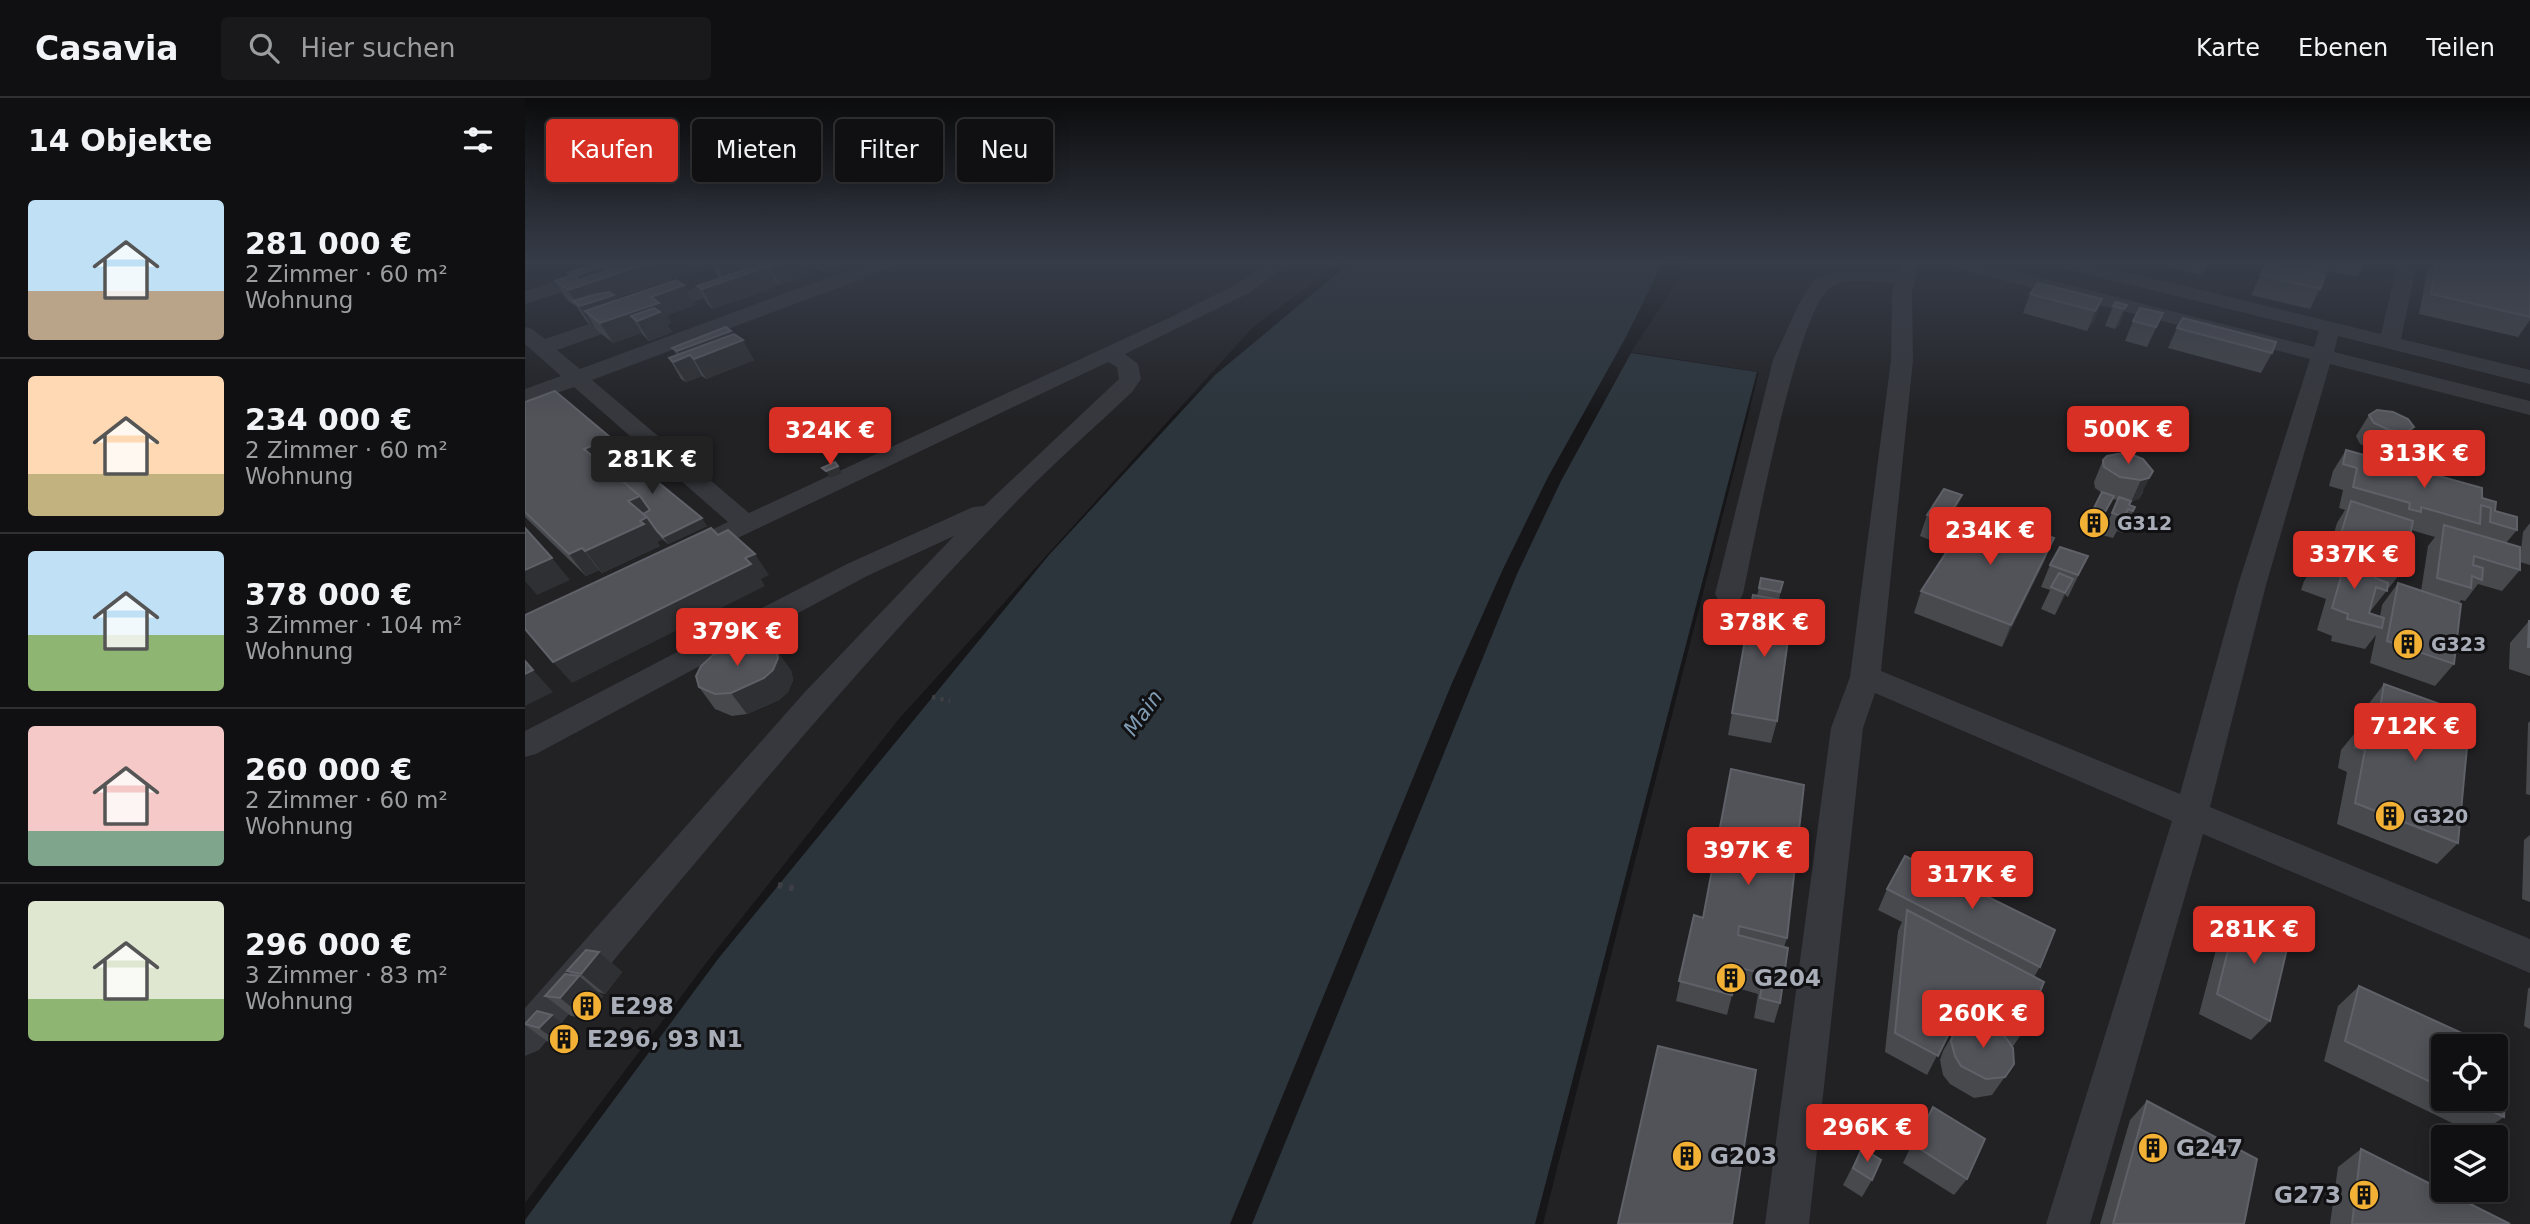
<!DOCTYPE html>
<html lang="de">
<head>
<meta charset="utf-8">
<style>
	:root { --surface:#101012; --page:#19191b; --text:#f1f3f6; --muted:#9c9d9f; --line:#303032; --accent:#d93025 }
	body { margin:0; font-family:"DejaVu Sans",sans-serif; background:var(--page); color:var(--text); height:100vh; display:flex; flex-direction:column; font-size:26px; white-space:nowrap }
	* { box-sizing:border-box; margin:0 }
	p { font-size:23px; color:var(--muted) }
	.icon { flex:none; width:38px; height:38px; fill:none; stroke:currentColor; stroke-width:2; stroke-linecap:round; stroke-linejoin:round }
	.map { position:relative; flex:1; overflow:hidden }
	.drawer { display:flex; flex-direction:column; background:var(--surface); width:525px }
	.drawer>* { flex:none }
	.top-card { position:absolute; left:21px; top:21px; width:665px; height:63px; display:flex; gap:14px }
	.buttons { position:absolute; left:1906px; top:936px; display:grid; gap:14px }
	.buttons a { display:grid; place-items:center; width:77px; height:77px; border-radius:7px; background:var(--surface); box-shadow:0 4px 18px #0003,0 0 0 2px var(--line); font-size:35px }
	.price { position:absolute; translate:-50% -60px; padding:0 16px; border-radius:7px; background:var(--accent); color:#fff; font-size:23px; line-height:46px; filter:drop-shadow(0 2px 4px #0008) }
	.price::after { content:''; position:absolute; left:50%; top:42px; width:21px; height:16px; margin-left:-10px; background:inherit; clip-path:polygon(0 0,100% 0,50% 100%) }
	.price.on { background:#222; color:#fff }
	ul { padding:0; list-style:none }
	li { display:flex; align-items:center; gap:21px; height:175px; padding:0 28px }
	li+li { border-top:2px solid var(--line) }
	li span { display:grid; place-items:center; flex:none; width:196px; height:140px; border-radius:7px; color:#555 }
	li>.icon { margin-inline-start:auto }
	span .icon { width:84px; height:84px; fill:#fffc; stroke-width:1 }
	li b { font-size:30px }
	h2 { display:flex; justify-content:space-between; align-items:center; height:84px; padding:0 28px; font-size:30px }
	.chip { padding:0 24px; border-radius:7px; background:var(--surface); box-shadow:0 4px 18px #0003,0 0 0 2px var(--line); font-size:24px; line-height:63px }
	.chip.on { background:var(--accent); color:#fff }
	header { display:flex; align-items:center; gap:42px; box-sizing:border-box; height:98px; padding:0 35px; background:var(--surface); border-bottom:2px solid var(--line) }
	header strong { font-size:33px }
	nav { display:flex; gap:38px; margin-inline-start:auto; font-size:24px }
	.search { width:490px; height:63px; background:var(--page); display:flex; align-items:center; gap:18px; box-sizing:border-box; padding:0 24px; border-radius:7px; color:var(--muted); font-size:26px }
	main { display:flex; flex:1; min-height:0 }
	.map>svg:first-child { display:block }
</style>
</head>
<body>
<header>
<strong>Casavia</strong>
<div class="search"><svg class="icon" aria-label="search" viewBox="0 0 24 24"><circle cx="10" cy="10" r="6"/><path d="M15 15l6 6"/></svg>Hier suchen</div>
<nav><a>Karte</a><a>Ebenen</a><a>Teilen</a></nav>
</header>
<main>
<section class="drawer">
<h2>14 Objekte<svg class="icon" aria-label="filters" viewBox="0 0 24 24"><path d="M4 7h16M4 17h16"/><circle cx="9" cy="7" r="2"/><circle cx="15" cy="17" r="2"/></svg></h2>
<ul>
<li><span style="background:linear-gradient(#bfe0f5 65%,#b9a48a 0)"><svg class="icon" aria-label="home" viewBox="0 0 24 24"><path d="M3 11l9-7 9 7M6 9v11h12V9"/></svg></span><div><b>281 000 €</b><p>2 Zimmer · 60 m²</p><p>Wohnung</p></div></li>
<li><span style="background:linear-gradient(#ffd9b3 70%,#c2b280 0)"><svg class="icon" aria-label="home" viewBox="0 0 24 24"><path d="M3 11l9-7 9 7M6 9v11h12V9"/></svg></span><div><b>234 000 €</b><p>2 Zimmer · 60 m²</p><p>Wohnung</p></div></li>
<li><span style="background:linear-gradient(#bfe0f5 60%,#8fb573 0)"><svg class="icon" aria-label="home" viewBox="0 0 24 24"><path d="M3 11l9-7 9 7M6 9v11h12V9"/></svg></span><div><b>378 000 €</b><p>3 Zimmer · 104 m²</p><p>Wohnung</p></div></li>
<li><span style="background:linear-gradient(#f6c9c9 75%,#7fa58c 0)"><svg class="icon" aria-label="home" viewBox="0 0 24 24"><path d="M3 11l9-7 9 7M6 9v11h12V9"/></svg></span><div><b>260 000 €</b><p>2 Zimmer · 60 m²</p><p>Wohnung</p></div></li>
<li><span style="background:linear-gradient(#dfe7d0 70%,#8fb573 0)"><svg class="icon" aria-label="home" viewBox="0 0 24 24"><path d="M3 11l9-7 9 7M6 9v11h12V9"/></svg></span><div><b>296 000 €</b><p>3 Zimmer · 83 m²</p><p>Wohnung</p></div></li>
</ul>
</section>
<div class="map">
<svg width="2005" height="1126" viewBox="0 0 2005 1126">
	<rect width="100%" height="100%" fill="#161618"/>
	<g fill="#222225" fill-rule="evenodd">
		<polygon points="0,164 816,164 728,229 373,622 185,860 0,1105"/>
		<path d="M1165,164H2005V1126H1018L1234,274L1106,254ZM1918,948H1970V1001H1918ZM1918,1040H1970V1092H1918Z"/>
	</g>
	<g fill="#2c353c">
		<polygon points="826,164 1138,164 1101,239 1023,379 978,471 927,585 705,1126 0,1126 0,1122 193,861 524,457 690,277"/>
		<polygon points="1106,255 1232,274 1010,1126 727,1126 992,476 1036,383"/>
	</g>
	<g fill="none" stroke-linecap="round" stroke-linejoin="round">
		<polyline stroke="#3d3f44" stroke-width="4.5" stroke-dasharray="3.5 5" stroke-linecap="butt" points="407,599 425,603"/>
		<polyline stroke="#3d3f44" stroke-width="6" stroke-dasharray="4.5 7" stroke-linecap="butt" points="253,787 275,792"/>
		<g fill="#37383d" fill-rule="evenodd">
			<polygon points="90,164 119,164 117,168 0,206 0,193"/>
			<path d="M235,164H256L258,167L245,177L32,252L55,271L345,164H373L371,168L67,282L224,415L646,219L710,187L744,164H766L724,195L600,256L613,266L616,281L607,294C570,329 531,363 495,400C325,575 170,765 14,952L0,958V910L279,595L429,438L342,478L11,656L0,659V633L322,466L448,409L459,408L594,281L592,269L583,264L177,457L168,460L159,457L155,451L159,445L203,424L49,289L0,306V291L36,278L0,246V229L7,231L20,241L231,169Z"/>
			<path d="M1375,164H1394L1387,194L1388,262L1356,573L1655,696L1713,487L1785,261L1422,168L1420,164H1453L1789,249L1794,233L1529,168L1527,164H1561L1856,236L1873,164H1892L1876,241L2005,272V286L1813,238L1809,254L2005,303V317L1805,266L1741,487L1685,709L2005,841V875L1678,736L1565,1126H1521L1647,723L1350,595L1338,630L1284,1126H1240L1306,630L1325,579L1366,262L1367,194L1370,185C1351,184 1323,179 1306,189C1272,210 1229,446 1218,496L1214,503L1204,505L1194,503L1190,496L1248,262L1274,206L1289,182L1307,174L1373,173Z"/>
		</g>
	</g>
	<g fill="#47494d" fill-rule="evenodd">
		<polygon points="75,164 176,171 91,200 92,202 159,187 170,207 142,217 146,225 142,226 147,234 124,243 116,235 88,245 73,233 69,228 67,228 61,223 52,209 42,202 30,183 45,178 43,175"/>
		<polygon points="177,164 229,164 231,168 242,169 252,188 188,211 183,207 172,188 196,180 193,178 187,167 183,168"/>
		<polygon points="283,164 333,164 299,174"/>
		<polygon points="691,164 709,164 701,168"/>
		<polygon points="1625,164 1684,164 1677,177"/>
		<polygon points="1746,164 1840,164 1832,179 1803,173 1785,211 1726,197 1741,165 1746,166"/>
		<polygon points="1904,164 2005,164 2005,222 1993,239 1894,216"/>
		<polygon points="240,165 284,177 255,187 250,184"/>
		<polygon points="1505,196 1577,201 1570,221 1562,233 1498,215"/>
		<polygon points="1602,207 1594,227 1590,231 1580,228 1588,208"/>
		<polygon points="1638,215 1622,249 1600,243 1608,223"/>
		<polygon points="1652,230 1747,255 1736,275 1643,250"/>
		<polygon points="206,233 229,262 181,281 177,278 161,284 156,281 144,260 152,257 147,250"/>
		<polygon points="0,304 86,340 96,354 182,428 143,446 137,441 132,444 135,448 77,475 74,472 61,478 0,419"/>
		<polygon points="1844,317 1889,329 1875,350 1867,355 1851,353 1835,346 1831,338"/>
		<path d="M1821,352L1957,400L1992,432L1981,445L1995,461L1998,434L2005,425V467L1995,464V472L1977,493L1953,486L1940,503L1936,502L1934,505L1929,566L1910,588L1845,565L1851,537L1840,551L1806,543L1807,538L1792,532L1801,501L1776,492L1779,483L1794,461L1796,462L1801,454L1803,455L1812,425L1820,412L1814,410L1818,392L1804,388L1808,373ZM1886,432L1910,439L1903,448L1896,493L1873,485L1857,507L1855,519L1844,515L1878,472Z"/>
		<polygon points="1618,361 1618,394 1614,401 1605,403 1604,407 1610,409 1598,435 1592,433 1588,440 1577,437 1593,402 1587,401 1570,436 1559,432 1577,395 1570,390 1569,384 1578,362"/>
		<polygon points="1402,417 1429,419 1412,445 1395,438"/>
		<polygon points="1563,458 1543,499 1540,497 1530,517 1516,511 1525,492 1516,489 1525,467"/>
		<polygon points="1520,462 1477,549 1389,515 1396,493"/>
		<polygon points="1236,480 1258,484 1254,501 1252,623 1246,645 1203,637 1228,497 1232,498"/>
		<polygon points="2004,523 2005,523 2005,578 1984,571 1985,545"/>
		<polygon points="266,572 268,582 263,594 254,602 222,616 207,618 190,611 174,589"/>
		<polygon points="1859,586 1933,745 1912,766 1812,726 1822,674 1813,670 1816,652 1834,630 1838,631 1842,608"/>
		<polygon points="2005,623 2005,697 2001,696 2003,625"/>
		<polygon points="1206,671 1262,840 1259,849 1255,905 1249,925 1229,920 1233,896 1209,889 1202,917 1151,903 1169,817 1178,819"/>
		<polygon points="2005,737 2005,804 1997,801 1999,742"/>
		<polygon points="1362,791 1515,869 1509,879 1499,932 1487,950 1489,966 1467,997 1449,1000 1425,986 1418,977 1415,962 1418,953 1429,934 1440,926 1431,921 1402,977 1360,954 1373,833 1377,824 1353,812"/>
		<polygon points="1713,813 1745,923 1726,942 1674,916 1696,833"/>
		<polygon points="74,854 97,874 80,896 73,894 78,898 60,920 46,918 20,898 47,877 42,873"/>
		<polygon points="1834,888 1918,948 1918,1001 1970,1001 1979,1019 1952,1037 1799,963 1813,908"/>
		<polygon points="2005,889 2005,931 1999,928 2003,891"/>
		<polygon points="27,917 52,937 40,950 26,946 0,927"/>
		<polygon points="1622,1003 1719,1126 1575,1126 1605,1022"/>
		<polygon points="1408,1009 1442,1081 1429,1097 1378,1065 1396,1027"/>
		<polygon points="1337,1050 1347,1082 1337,1099 1318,1087"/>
		<polygon points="1836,1051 1985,1126 1805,1126 1813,1069"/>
	</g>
	<g fill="#2f3033">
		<polygon points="112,164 172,164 176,171 91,200 101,216 60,213 69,228 67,228 43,192 49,178 79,168 85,178"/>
		<polygon points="181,164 186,164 187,167 183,168"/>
		<polygon points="190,164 229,164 232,169 199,182"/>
		<polygon points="255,164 278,164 284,177 255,187 245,168"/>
		<polygon points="294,164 333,164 299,174"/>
		<polygon points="700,164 709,164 701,168"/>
		<polygon points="242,169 252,188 188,211 177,191"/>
		<polygon points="159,187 170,207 142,217 146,225 142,226 147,234 124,243 112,223 106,218 117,235 88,245 75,225 126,199"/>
		<polygon points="1577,201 1570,221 1562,233 1570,213"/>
		<polygon points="1602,207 1594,227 1590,231 1599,211"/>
		<polygon points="206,233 213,244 218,242 229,262 181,281 169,261 165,257 177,278 161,284 148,264 156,261 152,253"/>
		<polygon points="1889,329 1875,350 1867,355 1881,334"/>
		<polygon points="86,340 100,361 77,371 59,351"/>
		<polygon points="313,368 317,375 305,380 301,373"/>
		<polygon points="1628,373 1614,401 1606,404 1616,382"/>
		<polygon points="1437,397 1429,419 1412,445 1420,423"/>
		<polygon points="115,398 130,419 124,422 137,441 132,444 135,448 77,475 60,453 103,403"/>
		<polygon points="177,420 182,428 143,446 138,439"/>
		<polygon points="1529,440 1520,462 1477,549 1486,527"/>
		<polygon points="57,450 74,472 61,478 44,456"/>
		<polygon points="230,456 244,477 236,481 240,488 47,585 28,564"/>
		<polygon points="27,460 45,482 12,497 0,483 0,472"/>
		<polygon points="1548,481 1538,502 1530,517 1540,495"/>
		<polygon points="251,551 266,572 268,582 263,594 254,602 222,616 206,595"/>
		<polygon points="0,563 28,594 0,608"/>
		<polygon points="74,854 97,874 80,896 56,876"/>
		<polygon points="54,878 78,898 60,920 35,900"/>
		<polygon points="27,917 52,937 40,950 14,930"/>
	</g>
	<g fill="#525359" stroke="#5f6168" stroke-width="2" fill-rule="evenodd">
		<path d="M75,164H127L43,192L30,183L47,177L43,175ZM79,168L84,172L54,182L49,178Z"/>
		<polygon points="255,164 245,168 240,165 241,164"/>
		<polygon points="1795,164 1808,164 1807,167"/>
		<polygon points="1911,164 2005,164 2005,219 1906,196"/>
		<polygon points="1741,165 1800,178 1795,191 1736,177"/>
		<polygon points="237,166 242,169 177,191 172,188"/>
		<polygon points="151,182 159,187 126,199 134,205 75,225 60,213"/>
		<polygon points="1513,185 1577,201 1570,213 1505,196"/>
		<polygon points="84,194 89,197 55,208 48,203 72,196"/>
		<polygon points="1591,204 1602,207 1599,211 1588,208"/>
		<polygon points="129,210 135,214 112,223 106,218"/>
		<polygon points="1615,210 1638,215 1631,229 1608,223"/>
		<polygon points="1658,220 1751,244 1747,255 1652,230"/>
		<polygon points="201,229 206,233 152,253 147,250"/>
		<polygon points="209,236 218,242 169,261 165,257 148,264 144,260"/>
		<polygon points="30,293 86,340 59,351 115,398 103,403 122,419 115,423 119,426 60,453 57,450 44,456 0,414 0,304"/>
		<polygon points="1852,312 1868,314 1883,321 1889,329 1881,334 1864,332 1849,325 1844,317"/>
		<polygon points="1821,352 1957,390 1957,400 1971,404 1970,413 1992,419 1992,432 1965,424 1966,410 1956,407 1955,426 1896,409 1896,414 1884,411 1885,405 1828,389 1832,370 1818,366"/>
		<polygon points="96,354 177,420 138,439 132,433 122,419 118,416 125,412 115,398 74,363"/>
		<polygon points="1598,355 1608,357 1618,361 1628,373 1624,380 1616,382 1595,379 1579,369 1578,362 1582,358"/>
		<polygon points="310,364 313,368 301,373 297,370"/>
		<polygon points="1419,391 1437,397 1420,423 1402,417"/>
		<polygon points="1577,394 1589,398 1580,414 1569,410"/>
		<polygon points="1594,399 1606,403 1604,407 1610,409 1608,413 1603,411 1599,419 1587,415"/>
		<polygon points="1826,403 1888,423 1878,472 1834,458 1835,449 1814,442"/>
		<polygon points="1449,412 1529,440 1486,527 1396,493"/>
		<polygon points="1919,427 1995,449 1995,472 1949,458 1948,467 1958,470 1957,482 1947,478 1946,490 1912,480"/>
		<polygon points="0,430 27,460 0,472"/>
		<polygon points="186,430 193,437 203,432 230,456 220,460 226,466 28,564 0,531 0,517"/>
		<polygon points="1535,449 1563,458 1553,477 1525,467"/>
		<polygon points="1801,454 1810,458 1809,462 1851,476 1850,480 1863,485 1862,493 1851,489 1844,515 1859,520 1857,530 1822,521 1823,516 1807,510 1816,479 1791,471 1794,461 1798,463"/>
		<polygon points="1534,475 1548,481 1540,495 1526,489"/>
		<polygon points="1236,480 1258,484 1255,494 1234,490"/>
		<polygon points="1873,485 1936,506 1929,566 1862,543"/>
		<polygon points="1228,497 1268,504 1252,623 1207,615"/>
		<polygon points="2004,523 2005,523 2005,549 2003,549"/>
		<polygon points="229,544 241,545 251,551 253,560 248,572 239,580 206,595 190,596 174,589 171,578 176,568 188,557 212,546"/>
		<polygon points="0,563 8,572 0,576"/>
		<polygon points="1859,586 1945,617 1933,745 1830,705 1840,652 1830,649 1834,630 1851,636"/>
		<polygon points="1206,671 1279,687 1262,840 1214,828 1213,837 1263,850 1255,905 1235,900 1239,876 1212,869 1207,897 1154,883 1169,817 1178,820"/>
		<polygon points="1380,758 1530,832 1515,869 1362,791"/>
		<polygon points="1382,812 1519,884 1499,932 1441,901 1413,958 1370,935"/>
		<polygon points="1713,813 1765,838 1745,923 1692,896"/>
		<polygon points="61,852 74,854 56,876 42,873"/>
		<polygon points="40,876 54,878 35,900 20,898"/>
		<polygon points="1834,888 1965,948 1918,948 1918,990 1820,943"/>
		<polygon points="12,913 27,917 14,930 0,926"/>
		<polygon points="1448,924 1468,928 1481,940 1488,950 1489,966 1480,979 1461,981 1436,968 1430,958 1426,943 1429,934 1435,927"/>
		<polygon points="1133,948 1231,972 1207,1126 1093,1126"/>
		<polygon points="1970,951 1982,956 1979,1019 1941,1001 1970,1001"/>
		<polygon points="1622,1003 1732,1061 1719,1126 1588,1126"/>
		<polygon points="1408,1009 1460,1041 1442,1081 1389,1047"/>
		<polygon points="1337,1050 1356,1062 1347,1082 1328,1070"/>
		<polygon points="1836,1051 1985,1126 1827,1126"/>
	</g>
	<linearGradient id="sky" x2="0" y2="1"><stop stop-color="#0c0c0d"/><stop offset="0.51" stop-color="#363c48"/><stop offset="1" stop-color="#363c48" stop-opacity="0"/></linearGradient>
	<rect width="2005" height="322" fill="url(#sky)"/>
	<defs>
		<g id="building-disc" transform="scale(1.575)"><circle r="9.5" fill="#f2b134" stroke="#111113"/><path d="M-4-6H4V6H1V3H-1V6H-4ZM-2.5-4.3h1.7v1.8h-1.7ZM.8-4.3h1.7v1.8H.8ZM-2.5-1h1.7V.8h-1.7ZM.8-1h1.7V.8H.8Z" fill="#111"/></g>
	</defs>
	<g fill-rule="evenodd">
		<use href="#building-disc" x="1569" y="425"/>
		<use href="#building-disc" x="1883" y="546"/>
		<use href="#building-disc" x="1865" y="718"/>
		<use href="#building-disc" x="1206" y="880"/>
		<use href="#building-disc" x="62" y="908"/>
		<use href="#building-disc" x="39" y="941"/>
		<use href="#building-disc" x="1628" y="1050"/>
		<use href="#building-disc" x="1162" y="1058"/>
		<use href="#building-disc" x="1839" y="1097"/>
	</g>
	<g text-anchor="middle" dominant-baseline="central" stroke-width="6" stroke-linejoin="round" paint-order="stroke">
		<g font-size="19" font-weight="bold" fill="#a8adb8" stroke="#111113" text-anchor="start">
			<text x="1592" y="425">G312</text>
			<text x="1906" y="546">G323</text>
			<text x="1888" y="718">G320</text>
		</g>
		<g font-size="21" font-style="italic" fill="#7f9bb3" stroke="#111113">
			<text transform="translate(618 615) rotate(-54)">Main</text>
		</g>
		<g font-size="23" font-weight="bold" fill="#a8adb8" stroke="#111113" text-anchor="start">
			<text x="1229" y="880">G204</text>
			<text x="85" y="908">E298</text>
			<text x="62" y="941">E296, 93 N1</text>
			<text x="1651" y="1050">G247</text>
			<text x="1185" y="1058">G203</text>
			<text x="1816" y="1097" text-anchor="end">G273</text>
		</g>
	</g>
</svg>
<div class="buttons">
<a><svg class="icon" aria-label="locate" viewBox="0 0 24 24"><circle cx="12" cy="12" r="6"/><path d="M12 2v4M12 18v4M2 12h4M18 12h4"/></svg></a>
<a><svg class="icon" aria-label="layers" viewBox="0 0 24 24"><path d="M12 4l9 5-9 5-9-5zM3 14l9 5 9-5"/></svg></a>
</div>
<b class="price" style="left:1603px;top:368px">500K €</b>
<b class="price" style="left:305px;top:369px">324K €</b>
<b class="price" style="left:1899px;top:392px">313K €</b>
<b class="price on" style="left:127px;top:398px">281K €</b>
<b class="price" style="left:1465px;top:469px">234K €</b>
<b class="price" style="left:1829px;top:493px">337K €</b>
<b class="price" style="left:1239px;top:561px">378K €</b>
<b class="price" style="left:212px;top:570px">379K €</b>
<b class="price" style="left:1890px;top:665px">712K €</b>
<b class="price" style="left:1223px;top:789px">397K €</b>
<b class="price" style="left:1447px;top:813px">317K €</b>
<b class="price" style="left:1729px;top:868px">281K €</b>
<b class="price" style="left:1458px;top:952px">260K €</b>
<b class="price" style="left:1342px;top:1066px">296K €</b>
<div class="top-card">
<a class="chip on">Kaufen</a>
<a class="chip">Mieten</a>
<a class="chip">Filter</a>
<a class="chip">Neu</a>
</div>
</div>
</main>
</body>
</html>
